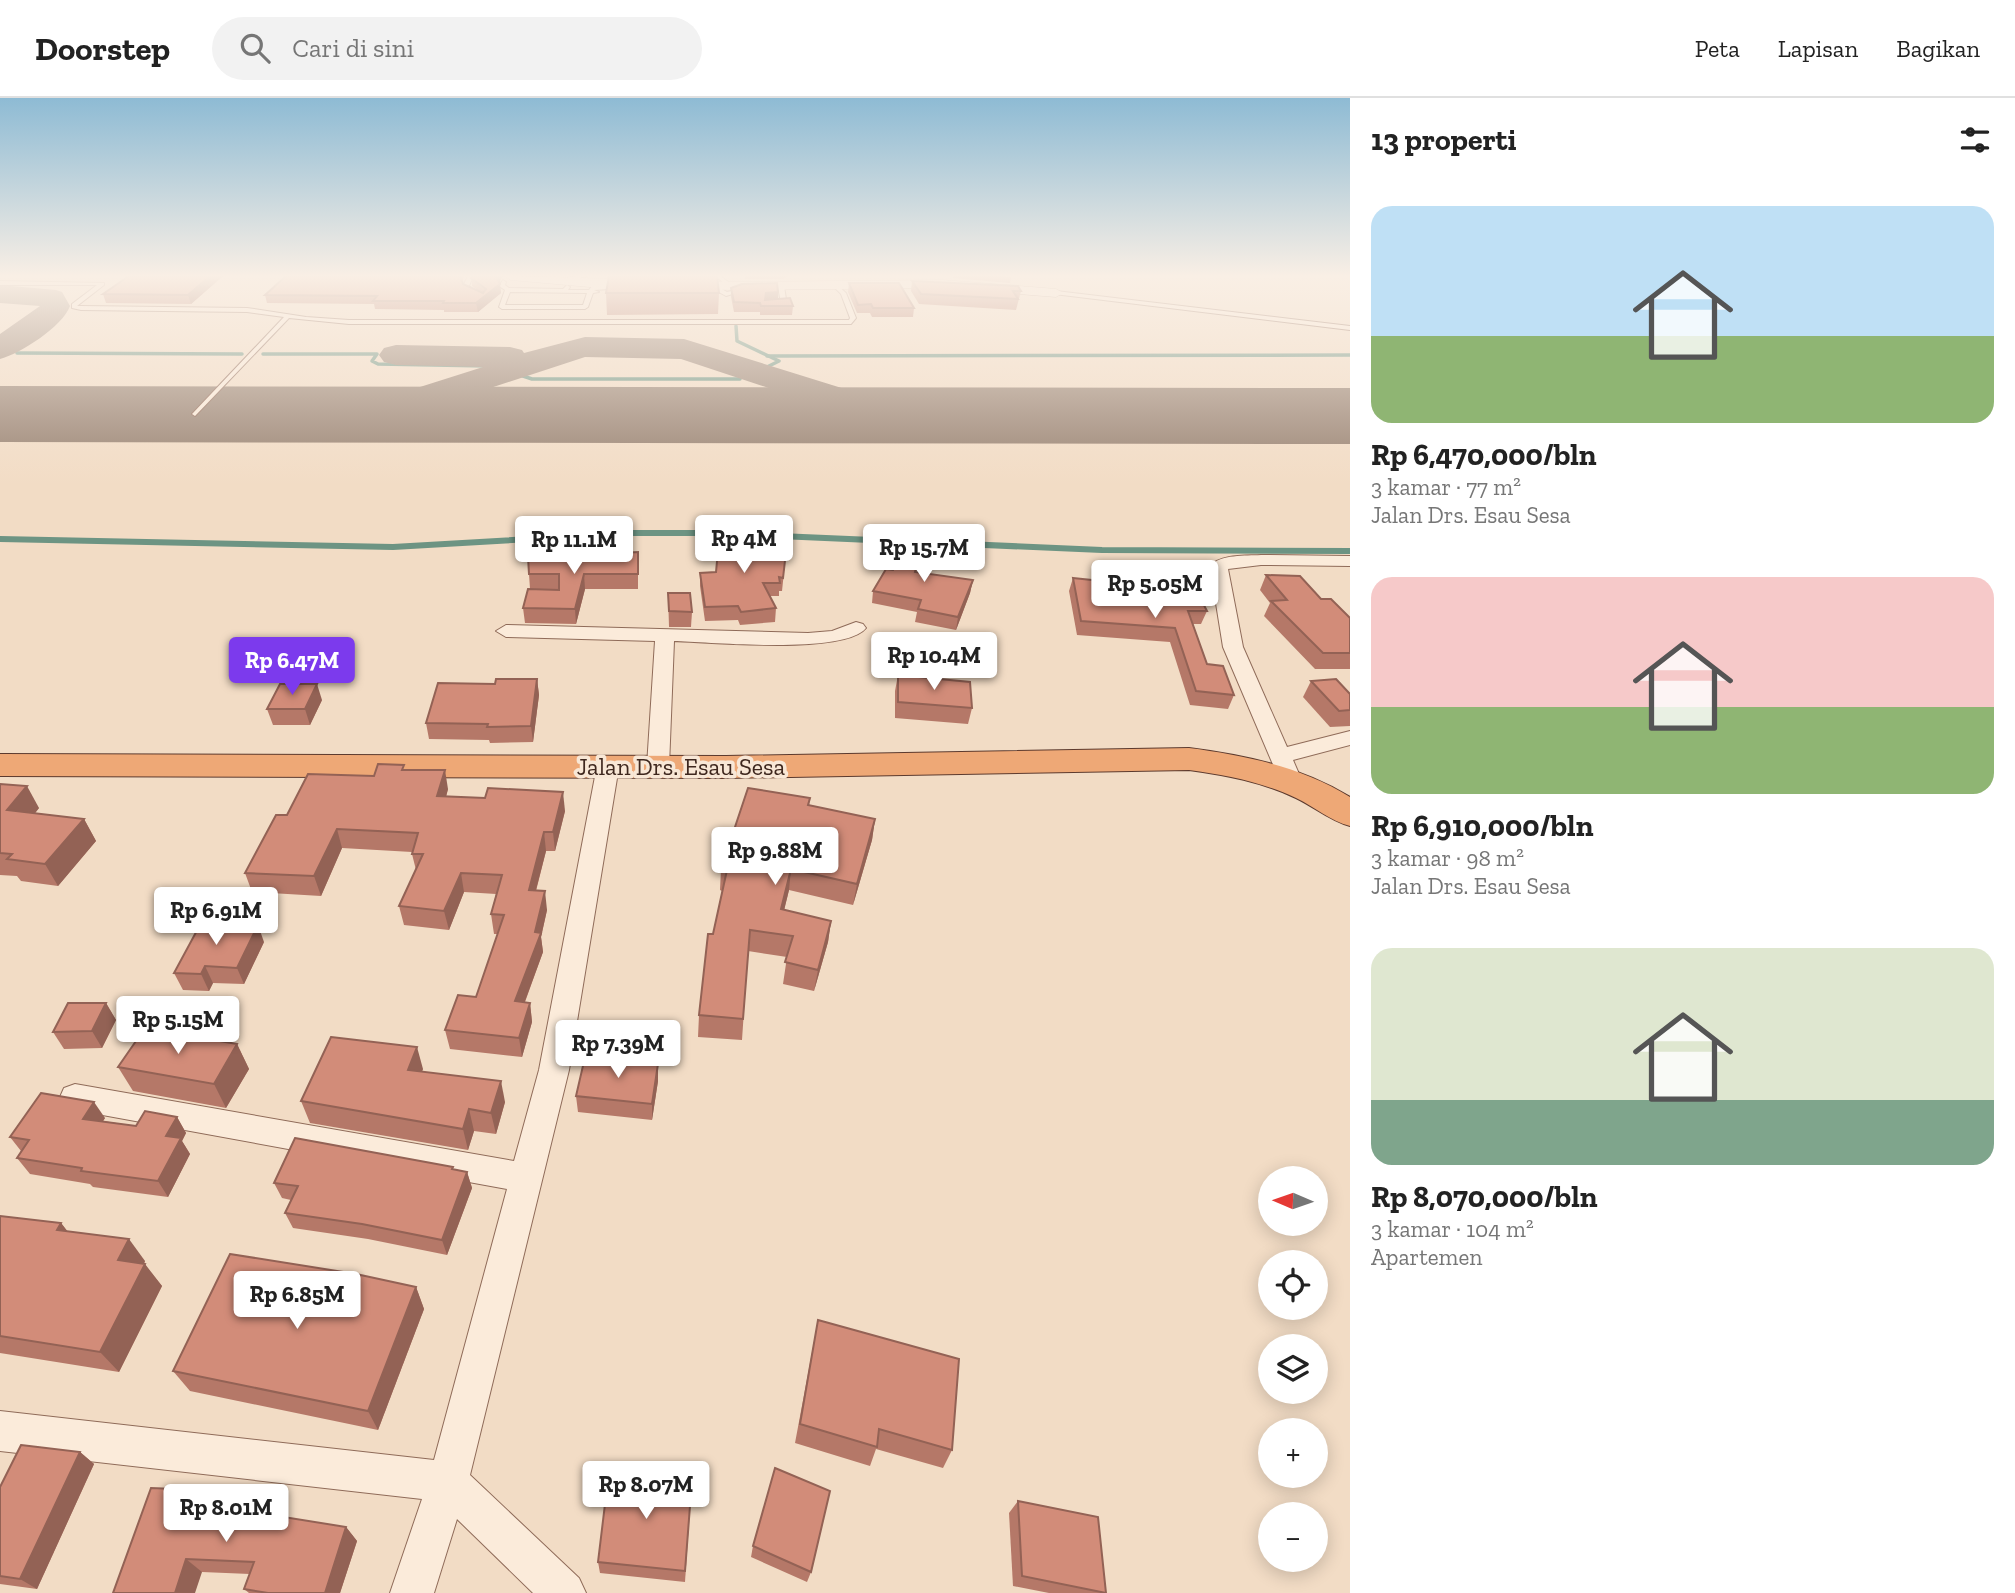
<!DOCTYPE html>
<html lang="id">
<head>
<meta charset="utf-8">
<style>
	:root { --surface:#fff; --page:#f2f2f2; --text:#222; --muted:#767676; --line:#e0e0e0; --accent:#7c3aed }
	body { margin:0; font-family:"Zilla Slab",serif; background:var(--page); color:var(--text); height:100vh; display:flex; flex-direction:column; font-size:26px; white-space:nowrap }
	* { box-sizing:border-box; margin:0 }
	p { font-size:23px; color:var(--muted) }
	.icon { flex:none; width:38px; height:38px; fill:none; stroke:currentColor; stroke-width:2; stroke-linecap:round; stroke-linejoin:round }
	.map { position:relative; flex:1; overflow:hidden }
	.sheet { display:flex; flex-direction:column; background:var(--surface); width:665px }
	.sheet>* { flex:none }
	.needle { width:46px; rotate:272deg }
	.buttons { position:absolute; left:1258px; top:1068px; display:grid; gap:14px }
	.buttons a { display:grid; place-items:center; width:70px; height:70px; border-radius:50%; background:var(--surface); box-shadow:0 4px 18px #0003; font-size:35px }
	.price { position:absolute; translate:-50% -60px; padding:0 16px; border-radius:7px; background:#fff; color:#222; font-size:23px; line-height:46px; filter:drop-shadow(0 2px 4px #0008) }
	.price::after { content:''; position:absolute; left:50%; top:42px; width:21px; height:16px; margin-left:-10px; background:inherit; clip-path:polygon(0 0,100% 0,50% 100%) }
	.price.selected { background:var(--accent); color:#fff }
	ul { padding:0; list-style:none }
	li { display:grid; align-content:center; gap:14px; height:371px; padding:0 21px }
	li span { display:grid; place-items:center; height:217px; border-radius:21px; color:#555 }
	li>.icon { margin-inline-start:auto }
	span .icon { width:126px; height:126px; fill:#fffc; stroke-width:1 }
	li b { font-size:30px }
	h2 { display:flex; justify-content:space-between; align-items:center; height:84px; padding:0 21px; font-size:30px }
	header { display:flex; align-items:center; gap:42px; box-sizing:border-box; height:98px; padding:0 35px; background:var(--surface); border-bottom:2px solid var(--line) }
	header strong { font-size:33px }
	nav { display:flex; gap:38px; margin-inline-start:auto; font-size:24px }
	.search { width:490px; height:63px; background:var(--page); display:flex; align-items:center; gap:18px; box-sizing:border-box; padding:0 24px; border-radius:38px; color:var(--muted); font-size:26px }
	main { display:flex; flex:1; min-height:0 }
	.map>svg:first-child { display:block }
</style>
</head>
<body>
<header>
<strong>Doorstep</strong>
<div class="search"><svg class="icon" aria-label="search" viewBox="0 0 24 24"><circle cx="10" cy="10" r="6"/><path d="M15 15l6 6"/></svg>Cari di sini</div>
<nav><a>Peta</a><a>Lapisan</a><a>Bagikan</a></nav>
</header>
<main>
<div class="map">
<svg width="1350" height="1495" viewBox="0 0 1350 1495">
	<rect width="100%" height="100%" fill="#f2dcc5"/>
	<g fill="none" stroke-linecap="round" stroke-linejoin="round">
		<g stroke="#6d9483" stroke-width="3.5">
			<polyline points="736,228 737,243 779,263 765,270"/>
			<polyline points="17,255 242,256"/>
			<polyline points="263,256 377,256 372,263 378,266 488,268"/>
			<polyline points="767,258 1350,257"/>
			<polyline points="520,277 532,281 740,281"/>
		</g>
		<polyline stroke="#6d9483" stroke-width="6" points="0,441 393,449 633,435 708,435 1102,452 1350,453"/>
		<g fill="#988272" fill-rule="evenodd">
			<path d="M0,187L56,192L62,194L70,208C63,228 20,256 0,261V236L40,208L0,205Z"/>
			<polygon points="585,239 684,241 877,301 920,309 926,317 920,325 907,328 859,320 681,261 585,259 460,300 465,303 508,309 514,317 508,325 495,328 458,325 424,312 384,324 361,327 348,324 342,316 348,308 379,302 483,269 396,267 384,264 379,257 384,250 396,247 510,249 522,252 524,255"/>
		</g>
		<polygon fill="#988272" fill-rule="evenodd" points="0,288 1350,290 1350,346 0,344"/>
		<g stroke="#8f6b59" stroke-width="2">
			<g id="service">
				<polygon points="468,178 473,178 469,188 480,200 476,200 463,188"/>
				<polygon points="576,178 587,178 561,184 558,182"/>
				<polygon points="665,178 720,178 734,188 729,189 719,181"/>
				<path d="M503,182L506,184L505,187L509,190L563,191L567,187L570,189L568,192H589L592,188L625,190L594,192L599,194L593,195L588,209L585,211H502L499,209L505,192L499,188ZM510,194L587,195L583,207H505Z"/>
				<polygon points="0,183 104,185 104,187 77,208 81,208 247,210 306,219 349,222 849,222 850,220 841,196 833,188 836,186 846,195 856,220 851,226 349,226 289,220 195,318 192,316 193,315 284,219 247,214 81,212 72,210 72,206 97,187 0,187"/>
				<polygon points="781,186 784,188 787,208 777,210 775,207 781,206 778,188"/>
				<polygon points="704,189 718,189 727,194 736,192 739,194 726,198 717,193 702,192"/>
				<polygon points="1056,193 1350,228 1350,232 1054,196"/>
			</g>
		</g>
		<g stroke="#8f6b59" stroke-width="2">
			<g id="minor">
				<path d="M1261,457L1350,458V468L1261,467L1228,471L1243,549L1287,649L1350,633V647L1293,662L1302,683L1299,688L1291,690L1283,688L1280,683L1223,549L1210,468C1221,456 1245,458 1261,457Z"/>
				<path d="M856,524L863,526L866,530C845,557 710,544 674,543L669,668L666,673H650L647,668L655,543L506,539L496,533L506,527L808,535L832,533Z"/>
				<polygon points="608,661 616,663 619,668 569,972 470,1377 579,1480 586,1495 533,1495 457,1421 434,1495 390,1495 422,1401 0,1353 0,1313 434,1362 507,1091 75,1012 64,1008 60,999 64,990 75,986 514,1063 539,972 597,668 600,663"/>
			</g>
		</g>
		<g stroke="#8f6b59" stroke-width="1">
			<polygon id="tertiary" points="505,178 736,184 942,182 1056,191 1063,195 1056,199 942,190 736,192 590,189 511,182"/>
		</g>
		<g stroke="#5c3a2e" stroke-width="2">
			<path id="trunk" d="M1189,650C1244,657 1302,669 1350,699V728C1330,723 1315,709 1296,700C1262,684 1226,677 1189,672L726,680L0,678V656L726,658Z"/>
		</g>
		<use href="#service" fill="#fbebda" fill-rule="evenodd"/>
		<use href="#minor" fill="#fbebda" fill-rule="evenodd"/>
		<use href="#tertiary" fill="#fbebda" fill-rule="evenodd"/>
		<use href="#trunk" fill="#eea876" fill-rule="evenodd"/>
	</g>
	<g fill="#b57868">
		<polygon points="223,178 191,206 106,205 103,196"/>
		<polygon points="286,178 464,178 462,183 463,186 479,193 472,188 472,178 503,178 499,184 501,195 478,214 444,214 444,212 375,211 374,206 267,205 265,197"/>
		<polygon points="745,178 788,178 783,181 745,181"/>
		<polygon points="954,178 997,178 1011,179 1010,185 953,180"/>
		<polygon points="912,183 1021,193 1016,212 919,206 911,193"/>
		<polygon points="849,185 914,210 913,219 872,219 870,215 857,215 848,194"/>
		<polygon points="731,190 778,194 778,201 793,208 792,217 760,217 760,214 734,214 731,199"/>
		<polygon points="606,195 719,195 718,216 607,217"/>
		<polygon points="787,445 782,493 779,493 779,498 770,498 776,510 775,524 740,527 738,522 705,523 700,488 700,475 716,474"/>
		<polygon points="638,454 638,491 585,491 576,526 525,525 523,510 530,491 529,476"/>
		<polygon points="921,458 916,474 973,482 970,495 956,532 915,524 917,514 872,505 873,493 893,472"/>
		<polygon points="1266,477 1321,501 1350,520 1350,571 1315,571 1264,518 1270,505 1260,492"/>
		<polygon points="1073,480 1102,487 1152,490 1154,484 1207,513 1201,526 1193,526 1207,566 1234,597 1228,611 1190,607 1170,544 1077,537 1069,493"/>
		<polygon points="668,495 692,514 691,529 669,529"/>
		<polygon points="898,577 972,610 968,626 895,620 895,593"/>
		<polygon points="537,581 539,597 533,644 490,645 489,642 429,641 426,625 495,586"/>
		<polygon points="1311,583 1350,596 1350,628 1330,629 1303,599"/>
		<polygon points="322,602 310,627 273,627 267,611"/>
		<polygon points="405,672 448,691 446,699 565,713 555,753 546,753 536,793 547,812 541,839 543,854 525,904 530,905 532,924 522,959 450,951 445,932 476,899 498,836 494,836 491,816 496,796 464,794 449,832 404,827 399,808 416,772 412,756 412,754 342,750 321,798 252,794 245,775 287,717 374,678"/>
		<polygon points="0,686 39,710 35,715 84,721 96,743 58,788 21,783 17,778 0,777"/>
		<polygon points="810,700 809,707 875,721 872,742 853,807 789,792 784,812 831,823 828,844 814,893 783,886 787,859 748,853 742,942 698,939 699,917 713,836 722,793 720,792 721,771"/>
		<polygon points="264,844 244,886 213,885 209,893 183,892 174,875"/>
		<polygon points="106,905 116,922 102,950 64,951 53,934"/>
		<polygon points="237,946 249,971 226,1010 133,993 118,969"/>
		<polygon points="658,966 658,983 652,1022 578,1014 576,998"/>
		<polygon points="423,971 422,973 505,1004 496,1036 474,1033 468,1052 310,1025 301,1003"/>
		<polygon points="177,1019 186,1035 182,1043 190,1056 168,1099 93,1089 90,1086 30,1076 17,1060 21,1053 10,1039 105,1020 103,1023 136,1028"/>
		<polygon points="454,1072 467,1074 472,1090 447,1157 368,1141 293,1130 285,1115 291,1102 282,1100 274,1085"/>
		<polygon points="0,1118 61,1125 67,1133 145,1163 144,1166 162,1188 119,1274 0,1255"/>
		<polygon points="416,1189 424,1211 378,1332 190,1293 173,1273"/>
		<polygon points="818,1222 952,1352 943,1370 876,1351 870,1368 795,1345"/>
		<polygon points="80,1354 94,1366 37,1491 0,1486 0,1389"/>
		<polygon points="692,1382 685,1484 600,1475 598,1464"/>
		<polygon points="246,1394 259,1409 257,1415 346,1429 357,1443 340,1495 249,1495 244,1491 250,1476 202,1474 113,1495"/>
		<polygon points="1018,1403 1106,1495 1049,1495 1013,1488 1009,1415"/>
		<polygon points="753,1448 811,1474 807,1484 751,1459"/>
	</g>
	<g fill="#936255">
		<polygon points="210,178 223,178 191,206 188,197"/>
		<polygon points="496,178 503,178 497,187"/>
		<polygon points="500,186 501,195 478,214 476,205"/>
		<polygon points="778,194 778,203 766,205 764,211 766,195"/>
		<polygon points="923,446 921,458 912,486 915,474"/>
		<polygon points="584,476 585,491 576,526 575,511"/>
		<polygon points="973,482 970,495 956,532 958,519"/>
		<polygon points="537,581 539,597 533,644 531,628"/>
		<polygon points="317,586 322,602 310,627 305,611"/>
		<polygon points="445,672 448,691 441,717 437,698"/>
		<polygon points="27,688 39,710 20,734 7,712"/>
		<polygon points="563,694 565,713 555,753 553,734"/>
		<polygon points="84,721 96,743 58,788 45,766"/>
		<polygon points="875,721 872,742 853,807 857,786"/>
		<polygon points="337,731 342,750 321,798 314,778"/>
		<polygon points="544,734 546,753 531,811 529,792"/>
		<polygon points="791,771 789,792 779,833 781,811"/>
		<polygon points="461,775 464,794 449,832 444,813"/>
		<polygon points="545,793 547,812 541,839 543,854 518,922 515,903 535,834"/>
		<polygon points="831,823 828,844 814,893 818,872"/>
		<polygon points="258,827 264,844 244,886 237,870"/>
		<polygon points="205,868 213,885 209,893 201,876"/>
		<polygon points="106,905 116,922 102,950 92,933"/>
		<polygon points="530,905 532,924 522,959 519,940"/>
		<polygon points="237,946 249,971 226,1010 214,986"/>
		<polygon points="417,949 423,971 414,993 408,972"/>
		<polygon points="658,966 658,983 652,1022 652,1006"/>
		<polygon points="501,983 505,1004 496,1036 491,1015"/>
		<polygon points="94,1004 105,1020 94,1037 83,1021"/>
		<polygon points="469,1011 474,1033 468,1052 463,1031"/>
		<polygon points="177,1019 186,1035 182,1043 190,1056 168,1099 158,1083 166,1038"/>
		<polygon points="467,1074 472,1090 447,1157 442,1142"/>
		<polygon points="61,1125 79,1148 57,1132"/>
		<polygon points="129,1141 145,1163 135,1184 118,1162"/>
		<polygon points="145,1166 162,1188 119,1274 100,1254"/>
		<polygon points="416,1189 424,1211 378,1332 368,1313"/>
		<polygon points="80,1354 94,1366 37,1491 20,1481"/>
		<polygon points="246,1394 259,1409 254,1426 240,1412"/>
		<polygon points="346,1429 357,1443 340,1495 325,1495"/>
		<polygon points="186,1461 202,1474 195,1495 175,1495"/>
	</g>
	<g fill="#d28c79" stroke="#936255" stroke-width="2">
		<polygon points="129,178 210,178 188,197 103,196"/>
		<polygon points="286,178 460,178 463,186 483,195 486,191 471,180 472,178 496,178 500,186 476,205 443,205 444,203 373,203 377,198 265,197"/>
		<polygon points="609,178 717,178 719,195 606,195"/>
		<polygon points="912,183 1018,188 1021,193 1013,193 1018,201 921,196"/>
		<polygon points="777,185 778,194 766,195 765,202 790,200 793,208 761,208 760,205 734,204 731,190 742,186"/>
		<polygon points="849,185 899,185 914,210 873,210 871,206 858,207"/>
		<polygon points="719,442 787,445 783,480 779,479 780,485 763,485 776,510 741,514 738,508 705,509 700,475 716,474"/>
		<polygon points="902,443 923,446 915,474 973,482 958,519 918,511 921,502 873,493 886,471 893,472"/>
		<polygon points="638,454 638,476 584,476 575,511 523,510 528,491 559,492 559,476 529,476 528,459"/>
		<polygon points="1266,477 1300,478 1321,501 1331,501 1350,520 1350,555 1323,555 1271,503 1287,502"/>
		<polygon points="1073,480 1101,483 1102,487 1157,490 1154,484 1193,486 1207,513 1188,513 1207,566 1223,568 1234,597 1196,593 1175,530 1081,523"/>
		<polygon points="668,495 690,495 692,514 669,513"/>
		<polygon points="898,577 970,584 972,610 898,604"/>
		<polygon points="496,581 537,581 531,628 487,629 488,626 426,625 438,585 495,586"/>
		<polygon points="1336,581 1350,596 1350,612 1339,613 1311,583"/>
		<polygon points="280,586 317,586 305,611 267,611"/>
		<polygon points="378,666 404,667 402,672 445,672 437,698 485,700 488,690 563,694 553,734 544,734 529,792 545,793 535,834 541,835 515,903 530,905 519,940 445,932 458,897 476,899 504,817 491,816 502,777 461,775 444,813 399,808 423,756 412,756 418,735 337,731 314,778 245,775 276,717 287,717 308,676 374,678"/>
		<polygon points="0,686 27,688 7,712 84,721 45,766 7,761 12,756 0,755"/>
		<polygon points="748,690 810,700 808,707 875,721 857,786 791,771 781,811 831,823 818,872 785,864 793,838 750,832 743,921 699,917 708,836 713,836 727,772 721,771"/>
		<polygon points="201,825 258,827 237,870 205,868 201,876 174,875"/>
		<polygon points="68,905 106,905 92,933 53,934"/>
		<polygon points="145,930 237,946 214,986 118,969"/>
		<polygon points="331,939 417,949 408,972 501,983 491,1015 469,1011 463,1031 301,1003"/>
		<polygon points="585,959 658,966 652,1006 576,998"/>
		<polygon points="41,995 94,1004 83,1021 136,1028 145,1013 177,1019 166,1038 181,1040 158,1083 81,1073 82,1070 17,1060 29,1042 10,1039"/>
		<polygon points="295,1040 453,1069 452,1071 467,1074 442,1142 362,1126 285,1115 298,1088 274,1085"/>
		<polygon points="0,1118 61,1125 57,1132 129,1141 118,1162 145,1166 100,1254 0,1238"/>
		<polygon points="230,1156 356,1176 416,1189 368,1313 173,1273"/>
		<polygon points="818,1222 959,1261 952,1352 879,1331 877,1349 800,1326"/>
		<polygon points="21,1347 80,1354 20,1481 0,1478 0,1389"/>
		<polygon points="775,1370 830,1393 811,1474 753,1448"/>
		<polygon points="609,1373 692,1382 685,1473 598,1464"/>
		<polygon points="151,1390 246,1394 240,1412 346,1429 325,1495 268,1495 244,1491 254,1464 186,1461 175,1495 113,1495"/>
		<polygon points="1018,1403 1098,1419 1106,1495 1022,1478"/>
	</g>
	<linearGradient id="sky" x2="0" y2="1"><stop stop-color="#8ebbd4"/><stop offset="0.46" stop-color="#f9efe5"/><stop offset="1" stop-color="#f9efe5" stop-opacity="0"/></linearGradient>
	<rect width="1350" height="387" fill="url(#sky)"/>
	<g text-anchor="middle" dominant-baseline="central" stroke-width="7" stroke-linejoin="round" paint-order="stroke">
		<g font-size="24" fill="#3e271e" stroke="#f8e7d6">
			<text x="681" y="668">Jalan Drs. Esau Sesa</text>
		</g>
	</g>
</svg>
<div class="buttons">
<a><svg class="needle" viewBox="-14 -14 28 28"><path d="M0-13l5 13h-10z" fill="#e53935"/><path d="M0 13l5-13h-10z" fill="#767676"/></svg></a>
<a><svg class="icon" aria-label="locate" viewBox="0 0 24 24"><circle cx="12" cy="12" r="6"/><path d="M12 2v4M12 18v4M2 12h4M18 12h4"/></svg></a>
<a><svg class="icon" aria-label="layers" viewBox="0 0 24 24"><path d="M12 4l9 5-9 5-9-5zM3 14l9 5 9-5"/></svg></a>
<a>+</a>
<a>−</a>
</div>
<b class="price" style="left:744px;top:477px">Rp 4M</b>
<b class="price" style="left:574px;top:478px">Rp 11.1M</b>
<b class="price" style="left:924px;top:486px">Rp 15.7M</b>
<b class="price" style="left:1155px;top:522px">Rp 5.05M</b>
<b class="price" style="left:934px;top:594px">Rp 10.4M</b>
<b class="price selected" style="left:292px;top:599px">Rp 6.47M</b>
<b class="price" style="left:775px;top:789px">Rp 9.88M</b>
<b class="price" style="left:216px;top:849px">Rp 6.91M</b>
<b class="price" style="left:178px;top:958px">Rp 5.15M</b>
<b class="price" style="left:618px;top:982px">Rp 7.39M</b>
<b class="price" style="left:297px;top:1233px">Rp 6.85M</b>
<b class="price" style="left:646px;top:1423px">Rp 8.07M</b>
<b class="price" style="left:226px;top:1446px">Rp 8.01M</b>
</div>
<section class="sheet">
<h2>13 properti<svg class="icon" aria-label="filters" viewBox="0 0 24 24"><path d="M4 7h16M4 17h16"/><circle cx="9" cy="7" r="2"/><circle cx="15" cy="17" r="2"/></svg></h2>
<ul>
<li><span style="background:linear-gradient(#bfe0f5 60%,#8fb573 0)"><svg class="icon" aria-label="home" viewBox="0 0 24 24"><path d="M3 11l9-7 9 7M6 9v11h12V9"/></svg></span><div><b>Rp 6,470,000/bln</b><p>3 kamar · 77 m²</p><p>Jalan Drs. Esau Sesa</p></div></li>
<li><span style="background:linear-gradient(#f6c9c9 60%,#8fb573 0)"><svg class="icon" aria-label="home" viewBox="0 0 24 24"><path d="M3 11l9-7 9 7M6 9v11h12V9"/></svg></span><div><b>Rp 6,910,000/bln</b><p>3 kamar · 98 m²</p><p>Jalan Drs. Esau Sesa</p></div></li>
<li><span style="background:linear-gradient(#dfe7d0 70%,#7fa58c 0)"><svg class="icon" aria-label="home" viewBox="0 0 24 24"><path d="M3 11l9-7 9 7M6 9v11h12V9"/></svg></span><div><b>Rp 8,070,000/bln</b><p>3 kamar · 104 m²</p><p>Apartemen</p></div></li>
</ul>
</section>
</main>
</body>
</html>
